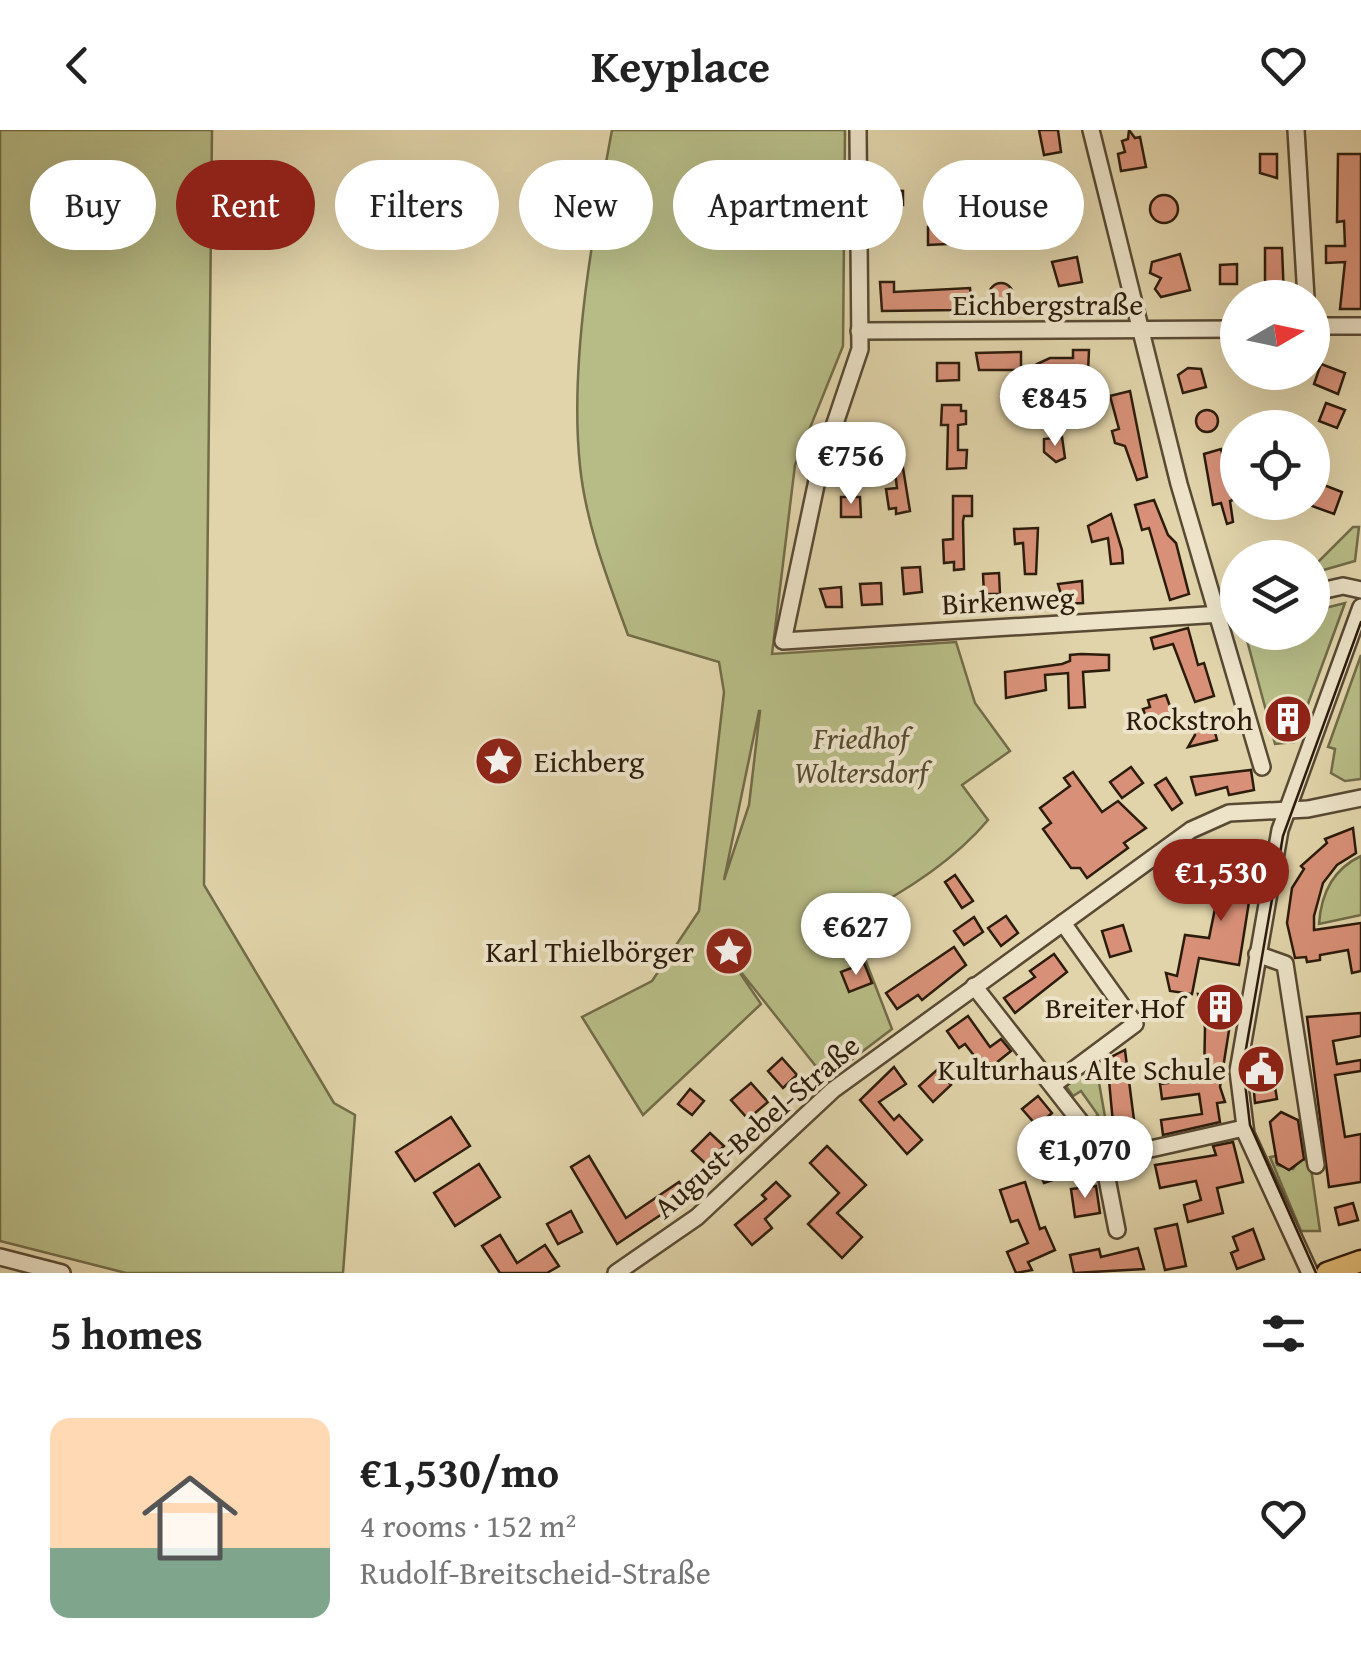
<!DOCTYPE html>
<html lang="en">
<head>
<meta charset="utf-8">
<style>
	:root { --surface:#fff; --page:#f6f6f6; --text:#222; --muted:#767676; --accent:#8f2418 }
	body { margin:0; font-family:"Gentium Book Plus",serif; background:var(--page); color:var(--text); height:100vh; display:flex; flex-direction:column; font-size:38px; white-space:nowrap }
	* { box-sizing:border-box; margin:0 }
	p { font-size:32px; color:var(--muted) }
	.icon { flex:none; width:55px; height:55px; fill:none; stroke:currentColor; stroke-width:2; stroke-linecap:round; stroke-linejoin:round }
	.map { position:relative; height:1143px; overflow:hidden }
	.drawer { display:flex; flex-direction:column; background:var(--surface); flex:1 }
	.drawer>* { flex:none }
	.hud { position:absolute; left:30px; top:30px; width:1302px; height:90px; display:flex; gap:20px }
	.needle { width:65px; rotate:81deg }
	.fabs { position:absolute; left:1220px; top:150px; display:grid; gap:20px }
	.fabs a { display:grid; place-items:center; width:110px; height:110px; border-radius:50%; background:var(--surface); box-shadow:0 10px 40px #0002; font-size:50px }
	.price { position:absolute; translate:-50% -85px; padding:0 22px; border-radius:35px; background:#fff; color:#222; font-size:32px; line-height:65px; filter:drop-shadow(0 2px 5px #0008) }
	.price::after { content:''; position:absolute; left:50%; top:60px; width:30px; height:22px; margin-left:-15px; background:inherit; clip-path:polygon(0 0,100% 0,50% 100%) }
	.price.current { background:var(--accent); color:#fff }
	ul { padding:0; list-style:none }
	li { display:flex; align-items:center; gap:30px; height:250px; padding:0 50px }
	li span { display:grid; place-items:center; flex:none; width:280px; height:200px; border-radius:20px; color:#555 }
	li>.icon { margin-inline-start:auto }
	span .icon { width:120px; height:120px; fill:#fffc; stroke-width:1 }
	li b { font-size:42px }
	h2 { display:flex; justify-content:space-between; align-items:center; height:120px; padding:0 50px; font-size:42px }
	.tag { padding:0 35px; border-radius:45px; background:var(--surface); box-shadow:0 10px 40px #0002; font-size:35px; line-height:90px }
	.tag.current { background:var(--accent); color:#fff }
	header { display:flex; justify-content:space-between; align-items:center; height:130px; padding:0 50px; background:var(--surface); font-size:45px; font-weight:700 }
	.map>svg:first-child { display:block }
</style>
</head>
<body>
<header><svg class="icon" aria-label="back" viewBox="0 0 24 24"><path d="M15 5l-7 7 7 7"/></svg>Keyplace<svg class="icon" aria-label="heart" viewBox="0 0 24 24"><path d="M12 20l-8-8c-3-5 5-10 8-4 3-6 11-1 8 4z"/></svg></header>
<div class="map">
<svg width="1361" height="1143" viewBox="0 0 1361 1143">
	<rect width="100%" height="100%" fill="#e1d4aa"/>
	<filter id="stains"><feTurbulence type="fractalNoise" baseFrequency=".002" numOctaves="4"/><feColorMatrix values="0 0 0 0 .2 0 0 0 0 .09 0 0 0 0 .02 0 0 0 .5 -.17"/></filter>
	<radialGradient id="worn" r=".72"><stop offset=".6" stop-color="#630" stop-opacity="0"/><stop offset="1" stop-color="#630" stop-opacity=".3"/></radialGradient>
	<g fill="#b7bc86" stroke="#726c49" stroke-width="2.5" fill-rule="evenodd">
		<polygon points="0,0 212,0 204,755 334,973 355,985 343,1143 126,1143 0,1111"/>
		<path d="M612,0H845L843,216L795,335L772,524L956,512L975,573L1010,621L962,655L988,690C952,733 900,765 850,790L892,899L826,949L729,827L761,874L643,985L582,887L652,851L699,781L724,562L719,532L628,505C608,450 586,395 580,336C569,233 593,102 612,0ZM760,581L749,675L724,750L759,581Z"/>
		<polygon points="1353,397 1359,397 1355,431 1313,443 1313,437"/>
		<polygon points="1345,473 1294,612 1275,614 1245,503 1312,502 1313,481"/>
		<polygon points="1361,525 1361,649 1345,651 1331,643 1335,619 1328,617"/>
		<path d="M1361,726V785L1319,794C1321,764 1333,739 1361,726Z"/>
		<polygon points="1095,930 1107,998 1098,1000 1091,991 1098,985 1081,961 1073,966 1066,956"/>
		<polygon points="1276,1026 1277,1035 1293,1039 1300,1029 1310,1031 1320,1101 1301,1101 1270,1027"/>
	</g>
	<g fill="#d89178" stroke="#2c1c0c" stroke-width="2.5">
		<polygon points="1039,0 1058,0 1061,22 1044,25"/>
		<polygon points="1129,0 1135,8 1140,7 1146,37 1121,41 1118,24 1125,22 1122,11 1128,9"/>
		<polygon points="1260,24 1277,24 1277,48 1260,43"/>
		<polygon points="1338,24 1361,24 1361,179 1340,179 1345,132 1326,133 1326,116 1345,116 1344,91 1337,92"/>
		<polygon points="878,60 903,61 903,75 878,74"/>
		<circle cx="1164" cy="79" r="14"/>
		<polygon points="1059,94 1061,110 1039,114 1036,98"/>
		<polygon points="947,96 947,114 928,115 928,97"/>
		<polygon points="1265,118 1282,118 1284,168 1265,167"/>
		<polygon points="1180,124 1190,160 1161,167 1155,159 1161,148 1150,143 1152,132"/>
		<polygon points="1077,127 1082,152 1059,156 1052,132"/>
		<polygon points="1237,134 1237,154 1220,154 1220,135"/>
		<polygon points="880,152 894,152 894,162 970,158 971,170 958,171 958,180 882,181"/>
		<circle cx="1001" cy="165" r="12"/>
		<polygon points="1073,220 1089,220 1088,242 1061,242 1061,258 1035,253 1041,248 1037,234 1050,228 1073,228"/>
		<polygon points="1021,222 1021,240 979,240 976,223"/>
		<polygon points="937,233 959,233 959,250 937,251"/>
		<polygon points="1321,234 1345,243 1338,264 1314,254"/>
		<polygon points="1188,238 1201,239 1206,257 1183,263 1178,245"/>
		<polygon points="1130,261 1147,347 1137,350 1125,316 1115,313 1112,301 1119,299 1110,266"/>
		<polygon points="1326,273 1345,280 1337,298 1319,291"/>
		<polygon points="942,275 961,275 961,281 966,281 966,294 958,295 958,320 967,320 966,338 947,339 948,295 941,295"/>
		<circle cx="1207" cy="291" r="11"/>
		<polygon points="1062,307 1065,328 1056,332 1044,322 1044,309"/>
		<polygon points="1221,319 1233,370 1230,371 1233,392 1227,394 1221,373 1213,375 1204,324"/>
		<polygon points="902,332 910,381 896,384 896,378 889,379 886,359 897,358 894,333"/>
		<polygon points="1316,352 1342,362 1334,384 1312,376"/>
		<polygon points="953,366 972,366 972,386 964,386 963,391 964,439 954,440 954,432 944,433 943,410 953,409"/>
		<polygon points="841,367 860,367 861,387 841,387"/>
		<polygon points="1154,370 1168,405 1176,413 1189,464 1170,470 1149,398 1142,400 1135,375"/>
		<polygon points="1111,384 1122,420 1123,433 1111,434 1108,408 1092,412 1088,396"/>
		<polygon points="1038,398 1036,444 1025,444 1023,413 1015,414 1014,399"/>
		<polygon points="920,437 922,462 904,464 902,438"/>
		<polygon points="999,443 1000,464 984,464 983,444"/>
		<polygon points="1082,451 1083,473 1064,474 1058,454"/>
		<polygon points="881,453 882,474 862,475 860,454"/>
		<polygon points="841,457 842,477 826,477 820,459"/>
		<polygon points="1188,498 1198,535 1204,533 1214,566 1195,572 1173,514 1154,519 1151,508"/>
		<polygon points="1081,524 1109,525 1109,540 1083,542 1085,577 1069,578 1068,543 1045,545 1046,560 1006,568 1005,542 1062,534 1070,531 1070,525"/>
		<polygon points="1166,565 1173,585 1148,594 1143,579 1150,577 1148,570"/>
		<polygon points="1212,590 1217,610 1188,617 1195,605 1193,595"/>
		<polygon points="1131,637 1143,653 1122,668 1110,652"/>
		<polygon points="1251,640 1254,660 1229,665 1227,657 1196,665 1191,647"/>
		<polygon points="1073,642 1102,682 1118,671 1146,698 1124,713 1128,718 1087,748 1080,738 1071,738 1043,699 1051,693 1040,678 1070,656 1064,648"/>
		<polygon points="1166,648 1182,673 1172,680 1155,655"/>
		<polygon points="1353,698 1356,723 1337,735 1323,753 1314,786 1314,800 1361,793 1361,841 1352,843 1348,820 1320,825 1320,830 1307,832 1306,827 1295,828 1287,793 1292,758 1304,739 1301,736 1327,713 1325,709"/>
		<polygon points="1242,712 1258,715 1239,835 1199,828 1192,864 1170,861 1166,843 1177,846 1185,805 1209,808 1218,764 1230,729 1237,740"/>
		<polygon points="1183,720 1192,733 1184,739 1189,746 1174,757 1162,735"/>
		<polygon points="955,745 973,771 962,778 945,752"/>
		<polygon points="1006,786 1018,803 1001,816 988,798"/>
		<polygon points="974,787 983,802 964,815 954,801"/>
		<polygon points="1123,795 1131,821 1110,827 1102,801"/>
		<polygon points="954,817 966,835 922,870 918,865 897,879 886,863"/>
		<polygon points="1054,824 1067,842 1015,883 1004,868 1035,847 1030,841"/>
		<polygon points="864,833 872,853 849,862 841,842"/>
		<polygon points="1198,864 1234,869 1220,957 1225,972 1217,973 1220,992 1163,1005 1161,990 1202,984 1199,964 1162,969 1160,954 1204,948 1205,898"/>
		<polygon points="1361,883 1361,906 1333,911 1337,934 1361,930 1361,941 1335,945 1345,1007 1361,1004 1361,1052 1329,1057 1307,887"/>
		<polygon points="968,886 990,917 1001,909 1011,921 986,941 965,914 959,918 947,901"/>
		<polygon points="1125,920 1134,990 1113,993 1107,929"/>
		<polygon points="1270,926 1277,969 1255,973 1251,929"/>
		<polygon points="782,928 797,945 783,958 768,941"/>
		<polygon points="894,937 906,954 879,972 894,990 899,985 922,1010 907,1024 860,970"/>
		<polygon points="938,939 951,955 933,972 919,956"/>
		<polygon points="751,953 768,972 748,989 731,970"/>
		<polygon points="690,959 704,971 692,985 678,974"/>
		<polygon points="1038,966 1052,983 1037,996 1022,979"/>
		<polygon points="1281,982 1298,990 1304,1029 1289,1040 1277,1033 1270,992"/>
		<polygon points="451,987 470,1016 415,1051 396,1022"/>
		<polygon points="710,1003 724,1016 706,1034 692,1021"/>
		<polygon points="1233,1012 1243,1052 1217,1058 1223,1083 1188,1092 1184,1075 1201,1070 1196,1051 1160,1058 1155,1035 1216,1025 1213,1016"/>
		<polygon points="827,1016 866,1055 837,1083 862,1107 842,1128 808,1094 839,1063 810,1033"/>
		<polygon points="1082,1017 1090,1038 1044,1053 1038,1038"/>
		<polygon points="589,1026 626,1088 679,1052 689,1066 617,1114 571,1037"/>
		<polygon points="479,1034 500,1067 455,1096 434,1063"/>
		<polygon points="776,1052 790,1066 765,1089 772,1098 752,1115 735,1095 766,1069 762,1065"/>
		<polygon points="1025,1052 1040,1099 1045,1097 1055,1120 1028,1132 1032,1140 1016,1143 1007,1122 1028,1113 1018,1090 1011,1092 1000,1060"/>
		<polygon points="1096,1056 1100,1083 1075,1087 1071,1059"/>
		<polygon points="1353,1073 1358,1090 1339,1095 1335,1078"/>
		<polygon points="571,1081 582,1102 558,1114 547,1094"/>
		<polygon points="1177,1094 1186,1136 1165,1140 1155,1099"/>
		<polygon points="1253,1099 1264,1129 1237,1139 1231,1123 1238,1120 1233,1107"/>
		<polygon points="500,1105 517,1133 545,1115 559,1136 547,1143 500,1143 482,1116"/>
		<polygon points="1138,1118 1144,1139 1074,1143 1070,1125 1099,1119 1101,1127"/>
	</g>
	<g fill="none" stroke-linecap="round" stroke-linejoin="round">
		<g stroke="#594a34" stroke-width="20">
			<g id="minor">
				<polyline points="858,0 860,219 819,341 783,511 1238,483"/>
				<polyline points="1091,0 1179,354 1262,637"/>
				<polyline points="1296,0 1306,168"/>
				<polyline points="1312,196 1361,196"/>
				<polyline points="859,201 1238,199"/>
				<polyline points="1312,463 1343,456 1361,460"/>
				<polyline points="1257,824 1285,834 1316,1035"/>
				<polyline points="974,856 1101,1018 1117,1100"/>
				<polyline points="1053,955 1135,894 1063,793"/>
				<polyline points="1101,1018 1146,1020 1244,998"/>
				<polyline points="0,1127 62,1143"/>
				<polyline points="616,1143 697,1087 833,960 1191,700 1229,683 1308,679 1361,668"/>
				<polyline points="1310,1143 1246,1004 1238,941 1280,700 1361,477"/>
			</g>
		</g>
		<g stroke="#2c1c0c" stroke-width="25">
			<polyline id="major" points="1327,1143 1361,1131"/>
		</g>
		<use href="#minor" stroke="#ece3c8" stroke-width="15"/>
		<use href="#major" stroke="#e0ba75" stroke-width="20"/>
		<polyline stroke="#2c1c0c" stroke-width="2.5" points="1316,1143 1250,995 1243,936 1283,706 1361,492"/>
	</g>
	<defs>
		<g id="building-disc" transform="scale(2.5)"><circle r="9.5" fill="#8f2418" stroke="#ece3c8"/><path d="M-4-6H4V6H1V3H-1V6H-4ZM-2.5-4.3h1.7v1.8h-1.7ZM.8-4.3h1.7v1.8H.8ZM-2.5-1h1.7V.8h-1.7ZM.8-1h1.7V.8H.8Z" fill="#fff"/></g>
		<g id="sight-disc" transform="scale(2.5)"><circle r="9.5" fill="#8f2418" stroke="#ece3c8"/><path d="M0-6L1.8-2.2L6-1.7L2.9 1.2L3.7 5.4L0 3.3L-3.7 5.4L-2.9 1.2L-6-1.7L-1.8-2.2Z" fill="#fff"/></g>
		<g id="civic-disc" transform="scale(2.5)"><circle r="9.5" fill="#8f2418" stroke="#ece3c8"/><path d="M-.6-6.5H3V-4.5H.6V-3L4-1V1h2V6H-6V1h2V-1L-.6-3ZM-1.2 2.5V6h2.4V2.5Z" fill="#fff"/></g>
	</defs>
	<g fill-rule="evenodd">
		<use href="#building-disc" x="1288" y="589"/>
		<use href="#sight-disc" x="499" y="631"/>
		<use href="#sight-disc" x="729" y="821"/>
		<use href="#building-disc" x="1220" y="877"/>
		<use href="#civic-disc" x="1261" y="939"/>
	</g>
	<g text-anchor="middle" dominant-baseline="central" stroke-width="8" stroke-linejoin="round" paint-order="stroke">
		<g font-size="30" fill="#2c1c0c" stroke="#ece3c8">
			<text x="1048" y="174">Eichbergstraße</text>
			<text transform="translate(1008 470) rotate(-3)">Birkenweg</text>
			<text transform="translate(756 996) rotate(-41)">August-Bebel-Straße</text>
		</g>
		<g font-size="30" fill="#2c1c0c" stroke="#ece3c8" text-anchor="end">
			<text x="1253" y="589">Rockstroh</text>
			<text x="534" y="631" text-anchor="start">Eichberg</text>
			<text x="694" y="821">Karl Thielbörger</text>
			<text x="1185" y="877">Breiter Hof</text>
			<text x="1226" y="939">Kulturhaus Alte Schule</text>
		</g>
		<g font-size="30" font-style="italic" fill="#564c31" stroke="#ece3c8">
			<text x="861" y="608">Friedhof<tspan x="861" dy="34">Woltersdorf</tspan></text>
		</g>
	</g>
	<rect width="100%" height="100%" filter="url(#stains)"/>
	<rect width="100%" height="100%" fill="url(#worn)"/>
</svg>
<div class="fabs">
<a><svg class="needle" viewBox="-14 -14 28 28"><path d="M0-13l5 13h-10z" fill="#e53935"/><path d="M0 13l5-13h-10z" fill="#767676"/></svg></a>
<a><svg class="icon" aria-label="locate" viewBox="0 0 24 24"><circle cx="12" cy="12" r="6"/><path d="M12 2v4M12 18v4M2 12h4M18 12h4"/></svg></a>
<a><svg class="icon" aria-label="layers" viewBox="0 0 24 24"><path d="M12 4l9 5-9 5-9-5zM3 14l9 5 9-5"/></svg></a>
</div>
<b class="price" style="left:1055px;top:319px">€845</b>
<b class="price" style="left:851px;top:377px">€756</b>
<b class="price current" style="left:1221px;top:794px">€1,530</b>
<b class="price" style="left:856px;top:848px">€627</b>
<b class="price" style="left:1085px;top:1071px">€1,070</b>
<div class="hud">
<a class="tag">Buy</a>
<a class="tag current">Rent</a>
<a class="tag">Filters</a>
<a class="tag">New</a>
<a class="tag">Apartment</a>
<a class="tag">House</a>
</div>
</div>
<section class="drawer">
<h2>5 homes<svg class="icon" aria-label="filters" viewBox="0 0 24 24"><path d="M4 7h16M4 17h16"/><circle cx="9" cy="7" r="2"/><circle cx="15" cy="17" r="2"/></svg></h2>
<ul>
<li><span style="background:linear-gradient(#ffd9b3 65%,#7fa58c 0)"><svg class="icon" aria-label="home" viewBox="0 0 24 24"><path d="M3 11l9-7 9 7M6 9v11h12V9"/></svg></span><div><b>€1,530/mo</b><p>4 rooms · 152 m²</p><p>Rudolf-Breitscheid-Straße</p></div><svg class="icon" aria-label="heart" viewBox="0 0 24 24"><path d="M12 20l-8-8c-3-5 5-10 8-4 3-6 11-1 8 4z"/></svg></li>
</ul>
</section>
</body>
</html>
